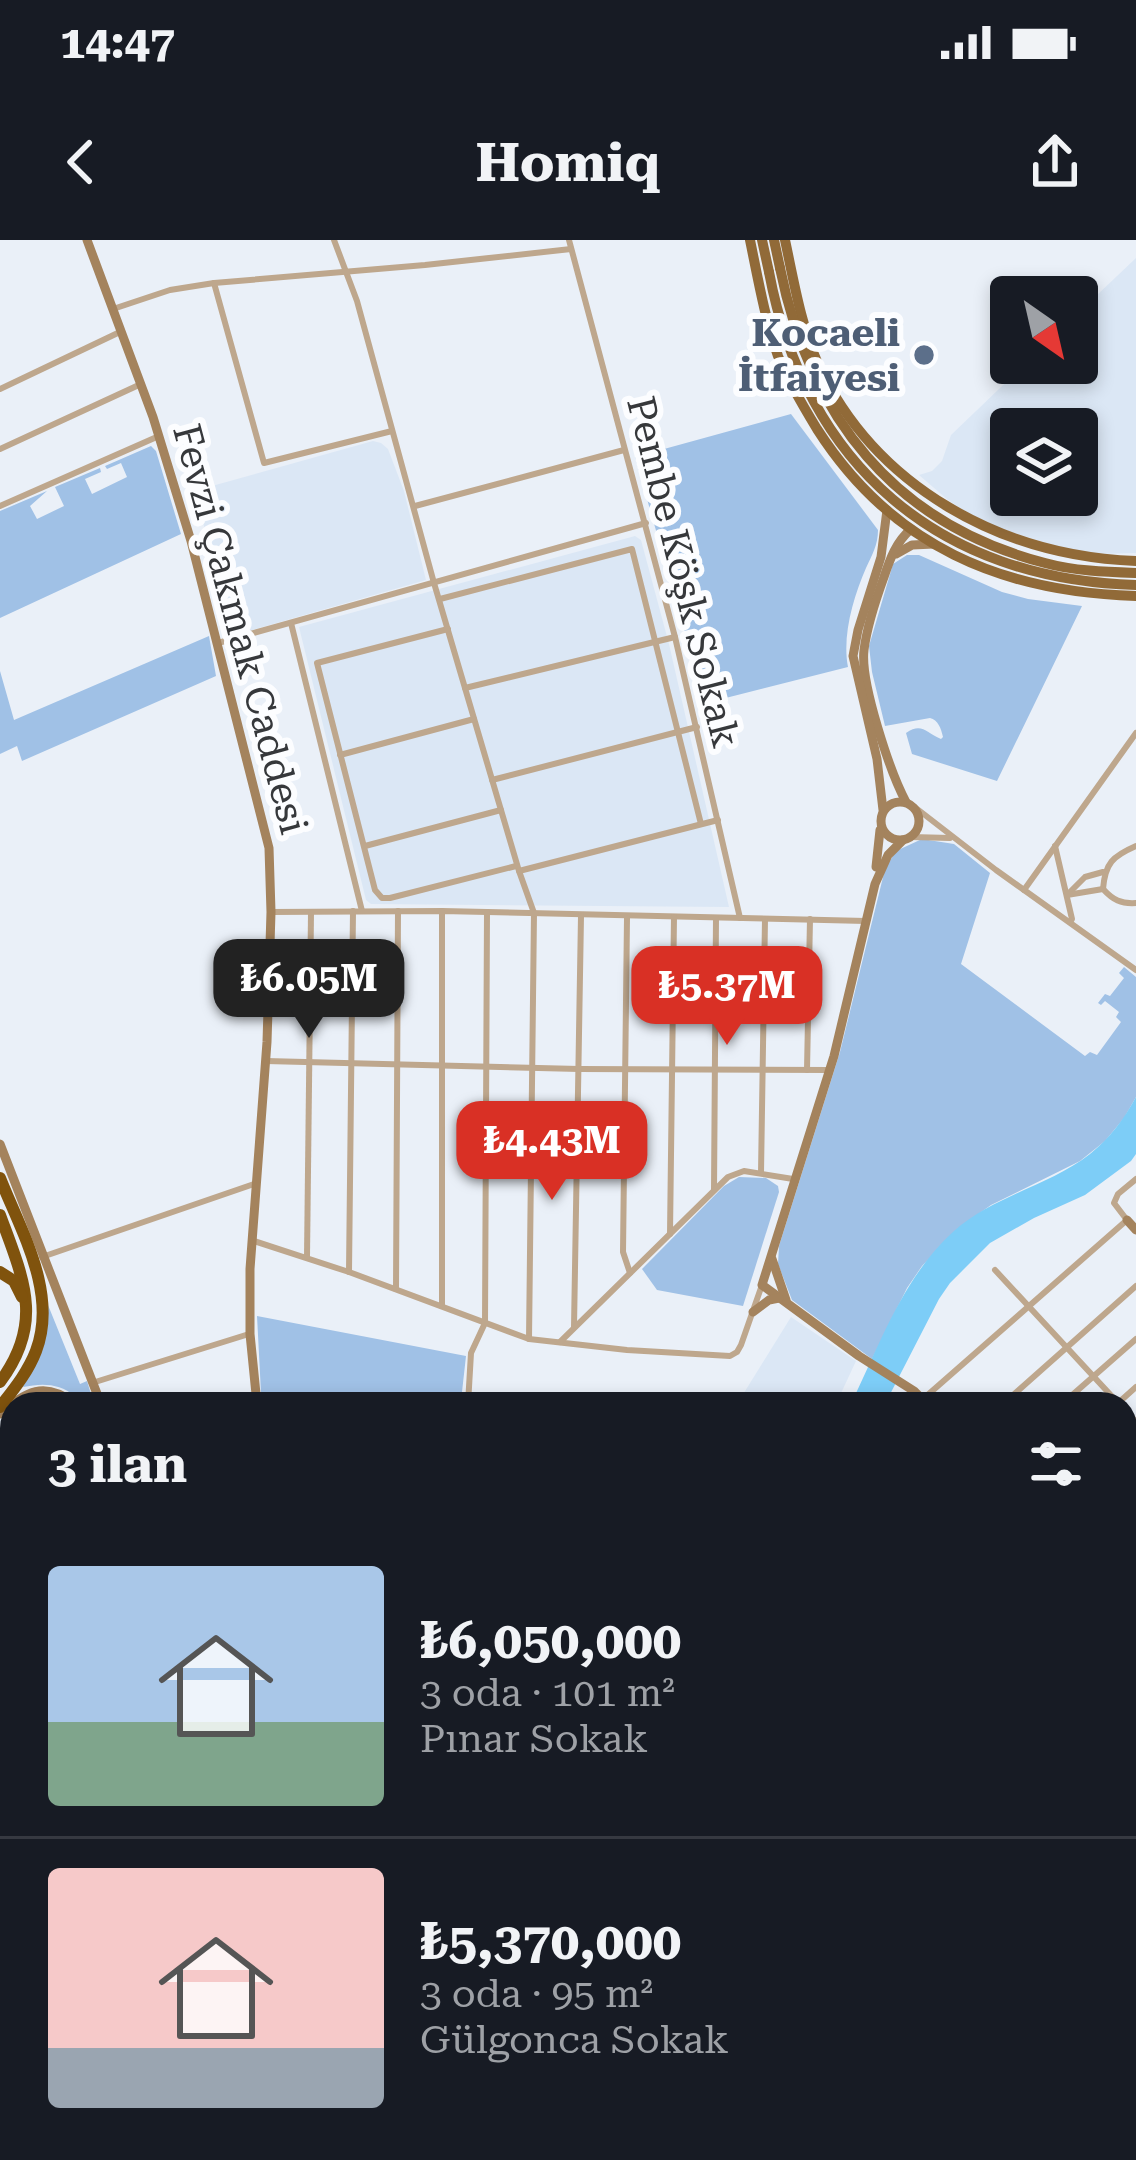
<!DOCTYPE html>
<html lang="tr">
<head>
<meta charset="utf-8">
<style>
	:root { --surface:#171b24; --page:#20242c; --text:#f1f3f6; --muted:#9ea1a6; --line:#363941; --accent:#d93025 }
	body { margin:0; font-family:"Roboto Serif",serif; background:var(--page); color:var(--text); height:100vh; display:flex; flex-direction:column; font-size:45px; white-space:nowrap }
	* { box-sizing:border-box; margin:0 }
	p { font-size:39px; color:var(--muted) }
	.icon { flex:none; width:66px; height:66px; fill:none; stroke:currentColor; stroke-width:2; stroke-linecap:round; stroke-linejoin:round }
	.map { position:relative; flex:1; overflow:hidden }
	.side { position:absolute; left:0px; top:1152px; width:1137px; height:768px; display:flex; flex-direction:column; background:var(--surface); border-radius:36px 36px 0 0; box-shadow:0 6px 18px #0003 }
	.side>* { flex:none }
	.needle { width:78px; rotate:146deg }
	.fabs { position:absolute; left:990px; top:36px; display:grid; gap:24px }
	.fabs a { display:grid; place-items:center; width:108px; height:108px; border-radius:12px; background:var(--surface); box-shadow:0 6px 18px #0003; font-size:60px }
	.price { position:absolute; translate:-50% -102px; padding:0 27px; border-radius:24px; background:var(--accent); color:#fff; font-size:39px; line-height:78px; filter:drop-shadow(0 3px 6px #0008) }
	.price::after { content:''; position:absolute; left:50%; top:72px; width:36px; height:27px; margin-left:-18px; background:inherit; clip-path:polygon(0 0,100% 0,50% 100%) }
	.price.active { background:#222; color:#fff }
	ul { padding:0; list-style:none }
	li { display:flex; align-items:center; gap:36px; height:300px; padding:0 48px }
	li+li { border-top:3px solid var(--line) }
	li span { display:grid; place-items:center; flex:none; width:336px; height:240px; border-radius:12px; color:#555 }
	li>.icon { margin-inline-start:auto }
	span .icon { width:144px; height:144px; fill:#fffc; stroke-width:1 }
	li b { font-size:51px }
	h2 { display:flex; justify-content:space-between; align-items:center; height:144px; padding:0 48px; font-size:51px }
	.status { display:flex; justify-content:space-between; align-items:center; height:84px; padding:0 60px; background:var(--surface); direction:ltr }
	.status svg { height:33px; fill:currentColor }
	header { display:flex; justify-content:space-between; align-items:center; height:156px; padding:0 48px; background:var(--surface); font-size:54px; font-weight:700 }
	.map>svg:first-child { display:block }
</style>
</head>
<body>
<div class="status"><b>14:47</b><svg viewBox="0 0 49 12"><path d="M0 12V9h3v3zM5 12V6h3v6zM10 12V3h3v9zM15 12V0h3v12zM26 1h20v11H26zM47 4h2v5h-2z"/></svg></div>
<header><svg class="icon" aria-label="back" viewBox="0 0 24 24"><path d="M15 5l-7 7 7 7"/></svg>Homiq<svg class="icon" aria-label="share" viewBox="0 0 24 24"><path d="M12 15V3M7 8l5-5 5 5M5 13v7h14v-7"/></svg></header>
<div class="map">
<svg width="1136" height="1920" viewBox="0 0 1136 1920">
	<rect width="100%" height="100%" fill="#eaf0f8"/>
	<g fill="#dbe7f5" fill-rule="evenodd">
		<path d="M1136,18V313L1099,314L1064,309L983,283L948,260L919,235L932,231L942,221L951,195L1026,123H1077V74ZM1011,189H1077V255H1011Z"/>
		<polygon points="373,201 381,203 388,209 404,251 426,340 235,395 194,251"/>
		<polygon points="635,296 641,300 669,404 729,667 371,664 366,660 299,387"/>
		<polygon points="791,1077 856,1121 836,1164 737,1164"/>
	</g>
	<g fill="#a0c1e6">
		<path d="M791,174L878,290C878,305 872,315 866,328C853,358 842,396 848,427L702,464L683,385L635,217Z"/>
		<polygon points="151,206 156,211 181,294 0,378 0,271 47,251 30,266 37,279 64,266 55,247 100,228 101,232 85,239 92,254 127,237 121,223 107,229 105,226"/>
		<path d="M907,315H919L1002,352L1028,359L1082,366L997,541L912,514L906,493C922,482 926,493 941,499L943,497C941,488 938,480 930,478L885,486L872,432L869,406L893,324Z"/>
		<polygon points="209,396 216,436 22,521 17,506 0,514 0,431 14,480"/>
		<polygon points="922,599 954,604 990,633 961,724 1085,816 1090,812 1097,815 1121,782 1116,777 1119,772 1105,761 1101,765 1098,763 1105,754 1110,756 1124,738 1119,733 1124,727 1136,737 1136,857 1124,878 1105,901 1080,921 991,965 956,990 922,1026 907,1048 872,1119 792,1060 778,1024 779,1006 840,812 885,629 896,611"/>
		<polygon points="739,937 766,938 778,946 779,952 743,1066 657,1050 642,1029 724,946"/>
		<path d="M48,1065L80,1144L87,1141L94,1164C77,1163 89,1166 75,1156C59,1143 42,1143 23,1147L43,1107Z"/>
		<polygon points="257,1076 466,1116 462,1152 452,1156 285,1156 285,1154 261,1153"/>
		<polygon points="0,1526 12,1527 12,1619 0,1620"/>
		<polygon points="77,1908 110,1913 150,1908 191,1909 179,1920 158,1916 136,1920 82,1920"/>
		<polygon points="259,1908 401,1908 374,1920 247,1920"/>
		<polygon points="529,1908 642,1908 613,1920 511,1920"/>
	</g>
	<path fill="#7dcdf7" d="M1136,857V914L1131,921L1085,955L1034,978L990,1003L950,1043L939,1059L885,1164H851C880,1104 903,1037 954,991C995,955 1049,946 1090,914C1110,898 1124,879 1136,857Z"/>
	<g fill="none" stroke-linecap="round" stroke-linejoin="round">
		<g stroke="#bea78d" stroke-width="6">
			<polyline points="334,0 357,61 434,343 519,631 534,673 529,1099"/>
			<polyline points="569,0 675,397 740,678"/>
			<polyline points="214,43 264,223 392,191"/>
			<polyline points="113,69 170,50 214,43 425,25 571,9"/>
			<polyline points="0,149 122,91"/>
			<polyline points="0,209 141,144"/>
			<polyline points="0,266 159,196"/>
			<polyline points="415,266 624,210"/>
			<polyline points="440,359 632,309 701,584"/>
			<polyline points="291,383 362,671"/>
			<polyline points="448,389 317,423 375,650 382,658 390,658 516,626"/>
			<polyline points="218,403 646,283"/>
			<polyline points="465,448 675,397"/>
			<polyline points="340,515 474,479"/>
			<polyline points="492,540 697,487"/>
			<polyline points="912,565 996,630 1136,730"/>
			<polyline points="911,597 950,598"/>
			<polyline points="365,606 501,570"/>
			<polyline points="1055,606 1072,679 1070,682"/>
			<polyline points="519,631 718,580"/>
			<path d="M1103,649C1105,623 1113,616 1136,606"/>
			<polyline points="1024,650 1136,493"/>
			<polyline points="1070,652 1085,637 1103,632"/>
			<path d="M1067,655L1103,649C1113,660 1121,664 1136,663"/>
			<polyline points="271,672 442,671 866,681"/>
			<polyline points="627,678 623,1012 630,1033"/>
			<polyline points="266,821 579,829 829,830"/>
			<polyline points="807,830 810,679"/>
			<polyline points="761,933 765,679"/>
			<polyline points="714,950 716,678"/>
			<polyline points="670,994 674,677"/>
			<polyline points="251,1000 349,1032 529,1099 627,1110 730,1116 737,1112 741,1105 762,1045"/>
			<polyline points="42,1017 254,944"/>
			<polyline points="307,1017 311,673"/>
			<polyline points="995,1030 1119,1164"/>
			<polyline points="349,1032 353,671"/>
			<polyline points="396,1049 398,671"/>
			<polyline points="442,1066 442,671"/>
			<polyline points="574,1087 581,676"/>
			<polyline points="560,1102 728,937 744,931 793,939"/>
			<polyline points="92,1143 249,1094"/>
			<polyline points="923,1159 1127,980 1114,963 1118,954 1136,939"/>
			<polyline points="468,1164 471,1113 485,1083 487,673"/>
			<polyline points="1003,1164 1136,1046"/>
			<polyline points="1062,1164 1136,1099"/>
			<polyline points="1117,1164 1136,1147"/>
			<polyline points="1125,1170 1136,1182"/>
			<polyline points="1125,1208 1136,1198"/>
			<polyline points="1125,1253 1136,1244"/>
			<polyline points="1125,1271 1136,1283"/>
			<polyline points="1125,1297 1136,1287"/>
			<polyline points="1125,1370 1136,1360"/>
			<polyline points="1125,1622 1136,1617"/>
			<polyline points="0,1625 12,1627"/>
			<polyline points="0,1703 12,1708"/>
			<polyline points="1125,1734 1136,1730"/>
			<polyline points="1125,1852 1136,1847"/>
			<polyline points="920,1908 928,1920"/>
			<polyline points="1046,1908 1055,1920"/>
			<polyline points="1026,1920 1043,1908"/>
		</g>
		<g stroke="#a4835d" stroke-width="9">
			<polyline points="87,0 153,177 191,301 269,608 271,672 267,802 250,1029 250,1094 257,1164"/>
			<polyline points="896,314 912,305 934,304"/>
			<circle cx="900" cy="581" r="19"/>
			<path d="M906,562C890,532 860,442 864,410C867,386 876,359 884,337C890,319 896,302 911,289"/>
			<polyline points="883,570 877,519 853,416 858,390 881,317 887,270"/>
			<polyline points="903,600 888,615 875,644 834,816 762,1045 859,1116 914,1151 927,1164"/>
			<polyline points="876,627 880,590"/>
			<polyline points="0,904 101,1164"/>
			<polyline points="1127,980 1136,990"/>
			<polyline points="772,1019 786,1060"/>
			<polyline points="753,1072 769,1060 779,1058"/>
			<path d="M0,1174C26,1152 44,1140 75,1164"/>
			<polyline points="0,1237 12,1242"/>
			<polyline points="0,1253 12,1258"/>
			<polyline points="1125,1377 1136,1389"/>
			<polyline points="1125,1455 1136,1450"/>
			<polyline points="1125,1465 1136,1460"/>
			<polyline points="0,1476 12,1478"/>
			<polyline points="0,1487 12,1489"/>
			<polyline points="827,1908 833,1920"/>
			<polyline points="838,1908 843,1920"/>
			<polyline points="735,1920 758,1908"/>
			<polyline points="751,1920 774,1908"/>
		</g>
		<g stroke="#916a38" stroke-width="10">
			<path d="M750,0C758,39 765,79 778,116C788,141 803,166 817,189C892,306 1001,352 1136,356"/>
			<polyline points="762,0 769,32"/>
			<polyline points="774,0 780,28"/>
			<path d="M785,0C794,42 801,85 818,124C876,248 1002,316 1136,321"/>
			<polyline points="1125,1663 1136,1659"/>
			<polyline points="1125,1674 1136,1670"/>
			<polyline points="1125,1794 1136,1796"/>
		</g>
		<g stroke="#80530d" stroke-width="12">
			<path d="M0,938C21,991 58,1053 36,1111C28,1132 14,1149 0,1167"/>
			<path d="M0,975C23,1038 45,1082 0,1142"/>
			<polyline points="0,1032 14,1041 22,1057"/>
			<polyline points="1125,1515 1136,1509"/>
			<polyline points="1125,1528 1136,1522"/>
			<polyline points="1125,1547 1136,1541"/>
			<polyline points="1125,1559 1136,1552"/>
			<polyline points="0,1733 12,1718"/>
			<polyline points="0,1762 12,1796"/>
			<polyline points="0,1807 12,1835"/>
			<polyline points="42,1908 47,1920"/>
			<polyline points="59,1908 64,1920"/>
			<polyline points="204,1908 228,1920"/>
			<polyline points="8,1920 15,1908"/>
			<polyline points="391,1920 417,1908"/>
			<polyline points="423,1920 446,1908"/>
			<polyline points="453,1920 478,1908"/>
			<polyline points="482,1920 507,1908"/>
		</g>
		<g stroke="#585b5f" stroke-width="3" stroke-dasharray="6 12" stroke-linecap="butt">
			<polyline points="1125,1485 1136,1480"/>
			<polyline points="0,1500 12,1501"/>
			<polyline points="0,1520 12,1521"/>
		</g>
		<g stroke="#916a38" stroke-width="10">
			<path d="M780,28C810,177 894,284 1045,323C1074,331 1106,332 1136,333"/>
			<path d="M769,32C805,225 940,340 1136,345"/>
		</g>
	</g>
	<circle fill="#5c6f8a" stroke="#fcfdff" stroke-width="4.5" cx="924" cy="115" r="12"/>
	<g text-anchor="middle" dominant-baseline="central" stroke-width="12" stroke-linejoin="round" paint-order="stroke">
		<g font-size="39" font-weight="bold" fill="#4e5e75" stroke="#fcfdff" text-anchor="end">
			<text x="900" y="93">Kocaeli<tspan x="900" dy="45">İtfaiyesi</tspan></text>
		</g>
		<g font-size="39" fill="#36383b" stroke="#fcfdff">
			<text transform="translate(683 332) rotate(76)">Pembe Köşk Sokak</text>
			<text transform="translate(240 389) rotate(75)">Fevzi Çakmak Caddesi</text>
		</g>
	</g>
</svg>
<div class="fabs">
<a><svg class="needle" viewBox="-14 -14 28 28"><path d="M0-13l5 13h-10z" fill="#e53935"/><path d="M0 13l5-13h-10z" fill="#9ea1a6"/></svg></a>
<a><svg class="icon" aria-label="layers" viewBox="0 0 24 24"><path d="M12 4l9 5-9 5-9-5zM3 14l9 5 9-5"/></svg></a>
</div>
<b class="price active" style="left:309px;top:801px">₺6.05M</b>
<b class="price" style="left:727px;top:808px">₺5.37M</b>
<b class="price" style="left:552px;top:963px">₺4.43M</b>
<section class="side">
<h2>3 ilan<svg class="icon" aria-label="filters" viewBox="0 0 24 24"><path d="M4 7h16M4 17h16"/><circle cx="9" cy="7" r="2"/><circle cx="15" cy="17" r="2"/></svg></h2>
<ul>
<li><span style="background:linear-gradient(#a9c7e8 65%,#7fa58c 0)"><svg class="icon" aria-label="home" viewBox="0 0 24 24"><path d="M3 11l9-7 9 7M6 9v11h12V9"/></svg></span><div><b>₺6,050,000</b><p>3 oda · 101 m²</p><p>Pınar Sokak</p></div></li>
<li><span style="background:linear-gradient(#f6c9c9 75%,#9aa5b1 0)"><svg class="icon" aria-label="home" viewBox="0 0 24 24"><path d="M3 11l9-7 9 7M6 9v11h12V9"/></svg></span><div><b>₺5,370,000</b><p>3 oda · 95 m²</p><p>Gülgonca Sokak</p></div></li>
</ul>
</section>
</div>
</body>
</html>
